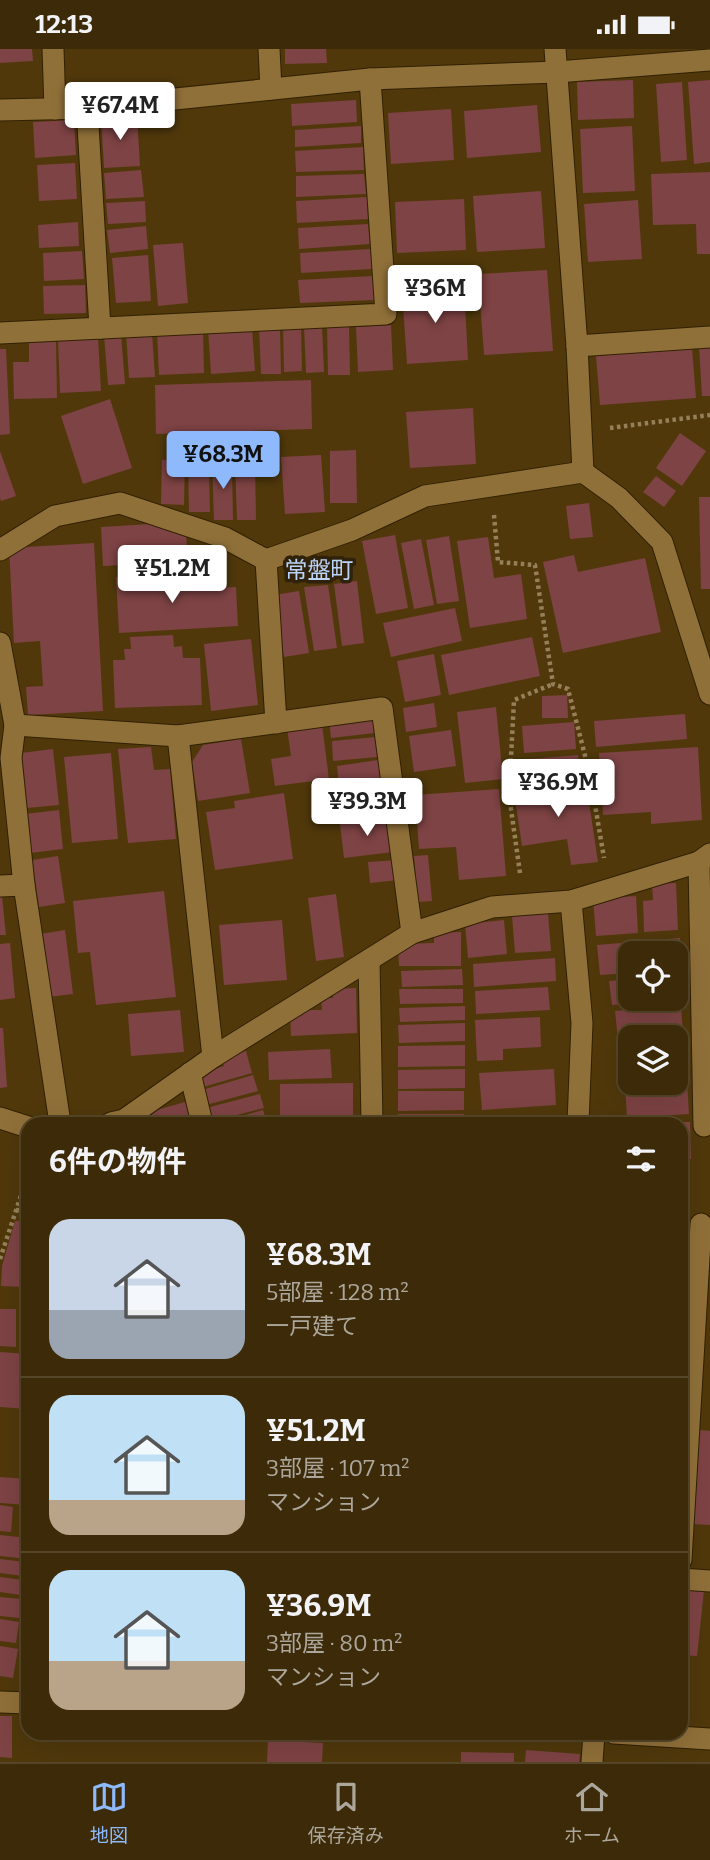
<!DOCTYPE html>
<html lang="ja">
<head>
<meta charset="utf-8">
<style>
	:root { --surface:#3c2a08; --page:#473616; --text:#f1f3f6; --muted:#aca79c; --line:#554629; --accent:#8eb9fc }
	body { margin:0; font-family:Bitter,"Noto Sans JP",serif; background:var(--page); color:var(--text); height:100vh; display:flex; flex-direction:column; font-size:26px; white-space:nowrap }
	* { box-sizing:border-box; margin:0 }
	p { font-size:23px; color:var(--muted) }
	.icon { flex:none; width:38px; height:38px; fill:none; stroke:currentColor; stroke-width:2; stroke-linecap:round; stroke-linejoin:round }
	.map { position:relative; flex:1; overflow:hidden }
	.details { position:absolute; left:21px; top:1068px; width:667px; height:623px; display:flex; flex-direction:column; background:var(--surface); border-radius:21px; box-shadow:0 7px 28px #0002,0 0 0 2px var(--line) }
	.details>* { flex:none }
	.tools { position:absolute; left:618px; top:892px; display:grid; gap:14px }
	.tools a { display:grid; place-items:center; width:70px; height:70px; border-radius:14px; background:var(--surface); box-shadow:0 7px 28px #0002,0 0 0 2px var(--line); font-size:35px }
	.price { position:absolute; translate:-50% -60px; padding:0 16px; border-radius:7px; background:#fff; color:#222; font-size:23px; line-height:46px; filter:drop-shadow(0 2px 4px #0008) }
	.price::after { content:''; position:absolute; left:50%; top:42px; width:21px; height:16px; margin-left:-10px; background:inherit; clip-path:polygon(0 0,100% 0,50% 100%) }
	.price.current { background:var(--accent); color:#111 }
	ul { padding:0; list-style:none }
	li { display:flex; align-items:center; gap:21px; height:175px; padding:0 28px }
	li+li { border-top:2px solid var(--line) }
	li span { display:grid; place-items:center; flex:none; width:196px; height:140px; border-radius:21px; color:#555 }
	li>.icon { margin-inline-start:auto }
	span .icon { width:84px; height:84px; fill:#fffc; stroke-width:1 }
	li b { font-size:30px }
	h2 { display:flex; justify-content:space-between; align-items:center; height:84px; padding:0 28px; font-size:30px }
	.status { display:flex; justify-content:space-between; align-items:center; height:49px; padding:0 35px; background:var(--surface); direction:ltr }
	.status svg { height:19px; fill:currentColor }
	.menu { display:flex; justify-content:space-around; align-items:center; height:98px; border-top:2px solid var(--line); background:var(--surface); font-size:19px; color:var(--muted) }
	.menu a { display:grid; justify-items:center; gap:4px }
	.menu .current { color:var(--accent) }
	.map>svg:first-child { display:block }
</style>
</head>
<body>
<div class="status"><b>12:13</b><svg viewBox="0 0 49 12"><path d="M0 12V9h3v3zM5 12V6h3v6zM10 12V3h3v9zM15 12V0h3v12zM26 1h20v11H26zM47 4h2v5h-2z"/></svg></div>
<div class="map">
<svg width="710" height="1713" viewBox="0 0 710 1713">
	<rect width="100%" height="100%" fill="#50380b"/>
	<g fill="#7e4344">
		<polygon points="0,0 32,0 33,12 0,14"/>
		<polygon points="285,0 326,0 327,14 285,15"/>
		<polygon points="633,31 634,69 578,71 577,33"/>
		<polygon points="710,31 710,113 694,115 688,33"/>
		<polygon points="682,33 687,111 661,113 656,35"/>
		<polygon points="356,51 357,73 292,77 291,55"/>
		<polygon points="537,56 541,103 467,109 464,62"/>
		<polygon points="451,60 454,111 391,115 388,64"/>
		<polygon points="137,66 140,117 104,119 101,68"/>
		<polygon points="74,71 76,106 35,109 33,73"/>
		<polygon points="361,77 361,94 295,98 295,81"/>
		<polygon points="632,77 635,142 583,144 580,80"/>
		<polygon points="363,98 364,121 296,123 295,102"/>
		<polygon points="75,114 77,150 39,152 37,116"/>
		<polygon points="141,121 144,148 106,150 104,124"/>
		<polygon points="710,123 710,205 697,205 696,175 653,176 651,125"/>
		<polygon points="364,125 366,145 296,148 296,127"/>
		<polygon points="541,142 545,199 477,203 473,147"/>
		<polygon points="367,148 368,170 297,174 296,152"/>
		<polygon points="464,150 466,201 397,204 395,153"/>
		<polygon points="638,151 642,210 588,213 584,155"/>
		<polygon points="145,152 146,173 108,175 106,154"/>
		<polygon points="78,173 79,197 39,199 38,176"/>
		<polygon points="368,175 370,195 299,200 298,179"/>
		<polygon points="146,177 148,200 110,204 107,181"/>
		<polygon points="183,194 188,254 158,257 153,196"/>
		<polygon points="371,200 372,220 301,224 300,204"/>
		<polygon points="82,202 84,230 44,232 43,204"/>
		<polygon points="148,206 151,252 116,254 112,209"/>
		<polygon points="547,221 553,302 484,306 478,225"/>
		<polygon points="373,227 374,251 300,254 298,231"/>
		<polygon points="85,236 86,264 44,265 43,237"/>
		<polygon points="464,238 468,311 407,315 402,241"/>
		<polygon points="322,276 324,323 306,324 304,277"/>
		<polygon points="349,276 350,326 328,326 327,277"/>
		<polygon points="391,276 393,321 358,323 356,278"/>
		<polygon points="280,277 281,325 261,325 259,279"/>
		<polygon points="283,277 301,277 302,322 284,323"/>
		<polygon points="252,278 255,322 211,325 208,280"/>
		<polygon points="203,281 204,324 159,326 157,284"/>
		<polygon points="152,283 155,328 129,329 126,284"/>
		<polygon points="121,285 125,335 108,336 104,286"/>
		<polygon points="98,288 101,342 60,344 58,290"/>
		<polygon points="56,290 57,349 14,350 13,313 29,313 29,291"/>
		<polygon points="710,295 710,347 702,347 699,296"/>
		<polygon points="692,299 696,349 600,356 596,307"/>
		<polygon points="0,300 6,300 10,385 0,386"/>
		<polygon points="311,331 312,380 156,385 155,336"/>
		<polygon points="110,350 132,419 83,435 61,367"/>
		<polygon points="473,359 476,415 410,419 406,363"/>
		<polygon points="680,384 706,402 682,437 656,419"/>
		<polygon points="356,401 357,454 330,454 330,402"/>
		<polygon points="0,402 16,447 1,452 0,449"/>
		<polygon points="321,406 325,463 285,465 281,408"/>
		<polygon points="162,411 185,412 184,456 161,455"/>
		<polygon points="212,413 232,413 233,471 214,471"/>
		<polygon points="209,414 210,463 189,463 188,415"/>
		<polygon points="235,415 255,415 256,471 237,471"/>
		<polygon points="656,427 676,442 664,458 643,443"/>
		<polygon points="699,448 710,448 710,540 701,540"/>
		<polygon points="589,454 593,488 570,490 566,457"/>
		<polygon points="151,475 186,485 188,513 103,517 101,478"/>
		<polygon points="395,486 408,559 376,565 362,492"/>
		<polygon points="449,487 459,552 437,555 426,491"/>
		<polygon points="488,488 494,529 521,525 527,570 470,579 457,492"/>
		<polygon points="421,490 434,556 414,560 401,494"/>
		<polygon points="94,494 103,662 28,666 26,638 43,637 40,592 14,594 9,499"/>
		<polygon points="574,506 578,523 645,509 661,583 563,604 543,513"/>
		<polygon points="181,524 182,541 236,538 238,577 119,584 116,528"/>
		<polygon points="357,532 364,594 342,597 334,535"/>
		<polygon points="328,536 337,599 314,602 304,538"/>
		<polygon points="299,542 309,604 284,608 274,546"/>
		<polygon points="455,559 462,592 391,608 383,574"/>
		<polygon points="173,586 174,598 182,597 183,609 200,609 202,656 115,659 113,611 125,611 124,600 131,600 130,588"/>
		<polygon points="532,588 540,627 449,646 441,606"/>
		<polygon points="251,590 258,656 211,662 204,595"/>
		<polygon points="434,605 441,646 405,653 397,612"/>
		<polygon points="567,646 568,669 542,669 542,647"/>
		<polygon points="434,654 437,678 406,683 403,659"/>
		<polygon points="496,658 503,730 465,734 457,663"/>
		<polygon points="685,665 687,690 596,698 594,672"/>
		<polygon points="373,667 375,684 331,689 329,671"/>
		<polygon points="574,673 576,700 524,704 522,677"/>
		<polygon points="322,675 329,730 275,737 271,710 291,707 287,679"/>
		<polygon points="451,681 456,717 414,723 409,687"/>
		<polygon points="376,688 377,708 333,712 332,692"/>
		<polygon points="241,690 250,744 198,752 192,713 203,696"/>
		<polygon points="151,698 154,721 170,720 176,790 128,794 118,700"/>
		<polygon points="698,698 702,771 651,775 651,763 603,766 599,704"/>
		<polygon points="53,700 59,756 27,759 21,704"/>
		<polygon points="111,704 118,790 72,794 64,708"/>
		<polygon points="578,706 580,729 522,734 519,711"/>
		<polygon points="378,711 381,731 339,737 337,717"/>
		<polygon points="586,733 598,813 571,816 567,790 522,797 514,743"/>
		<polygon points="384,737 387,763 334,769 331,743"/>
		<polygon points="499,740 506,827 459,831 456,798 419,800 415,746"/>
		<polygon points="284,744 293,810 215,821 206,763 235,759 234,752"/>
		<polygon points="59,761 63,800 30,804 25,765"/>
		<polygon points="390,770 393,803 344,809 340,775"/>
		<polygon points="428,806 432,852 418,853 414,807"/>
		<polygon points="58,807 65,854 39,858 32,811"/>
		<polygon points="397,811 399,831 370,834 368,813"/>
		<polygon points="676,834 678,881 644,883 643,852 653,851 652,835"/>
		<polygon points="164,842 176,948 96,956 90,903 78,904 73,852"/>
		<polygon points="336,845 344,908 316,912 308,849"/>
		<polygon points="636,847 638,884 596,887 593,850"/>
		<polygon points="0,848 2,848 6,886 0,886"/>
		<polygon points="548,864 551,902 515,904 512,867"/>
		<polygon points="282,871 287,931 224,936 219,876"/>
		<polygon points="504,871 507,905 468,909 465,875"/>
		<polygon points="65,881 73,945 48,948 40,885"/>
		<polygon points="461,883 461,917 399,917 398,895 434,894 434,884"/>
		<polygon points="680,889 682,919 676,920 676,905 630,905 630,924 600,926 597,896"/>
		<polygon points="10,894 15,949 0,951 0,895"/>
		<polygon points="555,909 556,932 474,938 473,915"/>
		<polygon points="462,920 463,936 402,938 401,922"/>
		<polygon points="678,925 680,950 676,950 676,926"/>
		<polygon points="630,930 630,950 656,950 656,952 612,956 609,932"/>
		<polygon points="548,938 550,961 476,965 475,942"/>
		<polygon points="356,939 357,984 291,987 290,961 322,961 321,949 333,949 333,940"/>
		<polygon points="399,940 463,940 463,954 400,955"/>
		<polygon points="681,956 683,983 618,990 615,962"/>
		<polygon points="465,957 465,971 400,973 399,959"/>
		<polygon points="180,961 184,1003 131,1007 128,965"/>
		<polygon points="540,968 541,998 503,1000 503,1011 477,1012 475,971"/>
		<polygon points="465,974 465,992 399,994 398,976"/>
		<polygon points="0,979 3,979 7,1038 0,1039"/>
		<polygon points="676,990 683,990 686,1027 676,1028"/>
		<polygon points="465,996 465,1017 398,1018 398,997"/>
		<polygon points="330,1000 332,1029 269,1031 268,1003"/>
		<polygon points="246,1002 252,1024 203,1038 199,1025 224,1017 222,1009"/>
		<polygon points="465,1020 465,1039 398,1040 398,1021"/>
		<polygon points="554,1020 556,1056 482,1061 479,1024"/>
		<polygon points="253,1026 258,1042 206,1056 202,1041"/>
		<polygon points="687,1033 689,1065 627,1069 625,1037"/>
		<polygon points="353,1034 353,1074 280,1074 280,1035"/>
		<polygon points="398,1042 464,1042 464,1061 398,1062"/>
		<polygon points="260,1045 264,1059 210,1073 206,1059"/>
		<polygon points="185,1053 189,1067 166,1074 146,1074 143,1065"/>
		<polygon points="263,1061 267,1074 217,1074"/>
		<rect x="398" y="1065" width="66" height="9"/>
		<polygon points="681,1073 690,1073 691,1110 681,1110"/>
		<polygon points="681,1120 688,1120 687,1141 681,1141"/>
		<polygon points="681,1147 685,1147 684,1169 681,1169"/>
		<polygon points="15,1172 26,1172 26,1238 1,1237 2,1217"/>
		<polygon points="0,1260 16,1260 16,1298 0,1297"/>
		<polygon points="28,1262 28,1294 21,1294 20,1263"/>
		<polygon points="0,1303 28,1305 28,1360 0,1358"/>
		<polygon points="700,1381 710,1382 710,1476 692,1475"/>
		<polygon points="0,1428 28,1430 28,1456 0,1454"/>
		<polygon points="0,1456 13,1458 11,1483 0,1482"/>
		<polygon points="0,1486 28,1489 28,1510 0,1507"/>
		<polygon points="0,1510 25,1513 23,1527 0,1524"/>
		<polygon points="0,1528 23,1531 21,1546 0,1543"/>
		<polygon points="681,1539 704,1541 697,1607 681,1606"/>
		<polygon points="0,1548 21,1550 19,1569 0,1567"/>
		<polygon points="0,1570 19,1573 16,1594 0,1592"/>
		<polygon points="0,1597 18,1600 13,1629 0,1627"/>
		<polygon points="0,1667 12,1667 12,1709 0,1708"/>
		<polygon points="268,1691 323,1694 322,1713 267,1713"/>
		<polygon points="526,1701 580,1705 579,1713 525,1713"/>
		<polygon points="461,1703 514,1704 514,1713 461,1713"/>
	</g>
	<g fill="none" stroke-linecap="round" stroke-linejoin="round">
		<g stroke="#312103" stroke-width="23">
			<g id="minor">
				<polyline points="53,0 55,60"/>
				<polyline points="269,0 271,40"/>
				<polyline points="555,0 577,297 583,423"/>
				<polyline points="87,59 100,279"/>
				<polyline points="0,61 87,59 370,30 557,23 710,11"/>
				<polyline points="0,284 386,265 370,30"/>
				<polyline points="577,297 710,288"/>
				<polyline points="0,501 55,467 120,454 225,489 266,511 352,481 425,447 583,423 619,449 662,493 710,645"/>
				<polyline points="266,511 276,674"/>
				<polyline points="0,594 15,676 11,709 24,836 60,1074"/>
				<polyline points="15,676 178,687 382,659 412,884"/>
				<polyline points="178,687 213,1008"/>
				<polyline points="699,813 704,1077"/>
				<polyline points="0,837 24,836"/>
				<polyline points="571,852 582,974 578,1074"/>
				<polyline points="369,911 372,1074"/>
				<polyline points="190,1024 202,1074"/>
				<polyline points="0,1069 28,1078"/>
				<polyline points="111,1074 124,1071 213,1008 412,884 492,858 571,852 699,813 710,805"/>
				<polyline points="681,1511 701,1175"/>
				<polyline points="681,1530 710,1532"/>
				<polyline points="0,1653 28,1654"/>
				<polyline points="614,1684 710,1690"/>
				<polyline points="592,1713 594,1684"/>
			</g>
		</g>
		<g stroke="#95805a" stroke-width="4.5" stroke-dasharray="3.5 3.5" stroke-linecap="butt">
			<polyline points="610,379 710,366"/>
			<polyline points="494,466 498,513 535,516 553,635 568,640 590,726 604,809"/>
			<polyline points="520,824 509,746 514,651 553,635"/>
			<polyline points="16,1161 28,1162"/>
			<polyline points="0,1210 28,1125"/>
		</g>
		<use href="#minor" stroke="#907039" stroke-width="21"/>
	</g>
	<g text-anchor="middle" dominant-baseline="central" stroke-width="7" stroke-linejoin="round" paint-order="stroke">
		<g font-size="23" fill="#bad3f9" stroke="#2f210a">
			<text x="319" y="521">常盤町</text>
		</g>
	</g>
</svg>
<div class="tools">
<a><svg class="icon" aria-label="locate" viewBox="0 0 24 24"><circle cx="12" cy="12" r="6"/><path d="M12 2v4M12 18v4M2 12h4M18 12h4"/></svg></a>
<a><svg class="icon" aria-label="layers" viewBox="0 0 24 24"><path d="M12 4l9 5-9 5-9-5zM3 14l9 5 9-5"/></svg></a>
</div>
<b class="price" style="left:120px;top:93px">¥67.4M</b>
<b class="price" style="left:435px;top:276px">¥36M</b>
<b class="price current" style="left:223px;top:442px">¥68.3M</b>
<b class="price" style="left:172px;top:556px">¥51.2M</b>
<b class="price" style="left:558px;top:770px">¥36.9M</b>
<b class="price" style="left:367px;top:789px">¥39.3M</b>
<section class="details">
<h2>6件の物件<svg class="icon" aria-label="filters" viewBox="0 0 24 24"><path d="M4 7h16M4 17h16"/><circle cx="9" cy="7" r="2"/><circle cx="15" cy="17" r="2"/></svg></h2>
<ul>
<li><span style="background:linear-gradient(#c9d6e8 65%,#9aa5b1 0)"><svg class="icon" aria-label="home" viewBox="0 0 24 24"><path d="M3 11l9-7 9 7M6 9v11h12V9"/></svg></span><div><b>¥68.3M</b><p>5部屋 · 128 m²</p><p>一戸建て</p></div></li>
<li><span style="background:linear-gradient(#bfe0f5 75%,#b9a48a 0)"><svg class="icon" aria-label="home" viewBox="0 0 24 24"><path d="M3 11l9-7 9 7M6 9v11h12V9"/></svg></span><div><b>¥51.2M</b><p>3部屋 · 107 m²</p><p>マンション</p></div></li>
<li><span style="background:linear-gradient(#bfe0f5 65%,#b9a48a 0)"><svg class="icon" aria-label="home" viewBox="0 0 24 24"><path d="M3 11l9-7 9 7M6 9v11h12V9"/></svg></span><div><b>¥36.9M</b><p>3部屋 · 80 m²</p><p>マンション</p></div></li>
</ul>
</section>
</div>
<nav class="menu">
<a class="current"><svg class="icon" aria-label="map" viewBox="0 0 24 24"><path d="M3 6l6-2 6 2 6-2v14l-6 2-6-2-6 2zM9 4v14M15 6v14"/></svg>地図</a>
<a><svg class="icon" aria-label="saved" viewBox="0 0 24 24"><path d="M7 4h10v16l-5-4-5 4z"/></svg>保存済み</a>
<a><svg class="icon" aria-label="home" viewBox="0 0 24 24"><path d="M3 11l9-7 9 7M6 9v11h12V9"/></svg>ホーム</a>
</nav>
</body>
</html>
